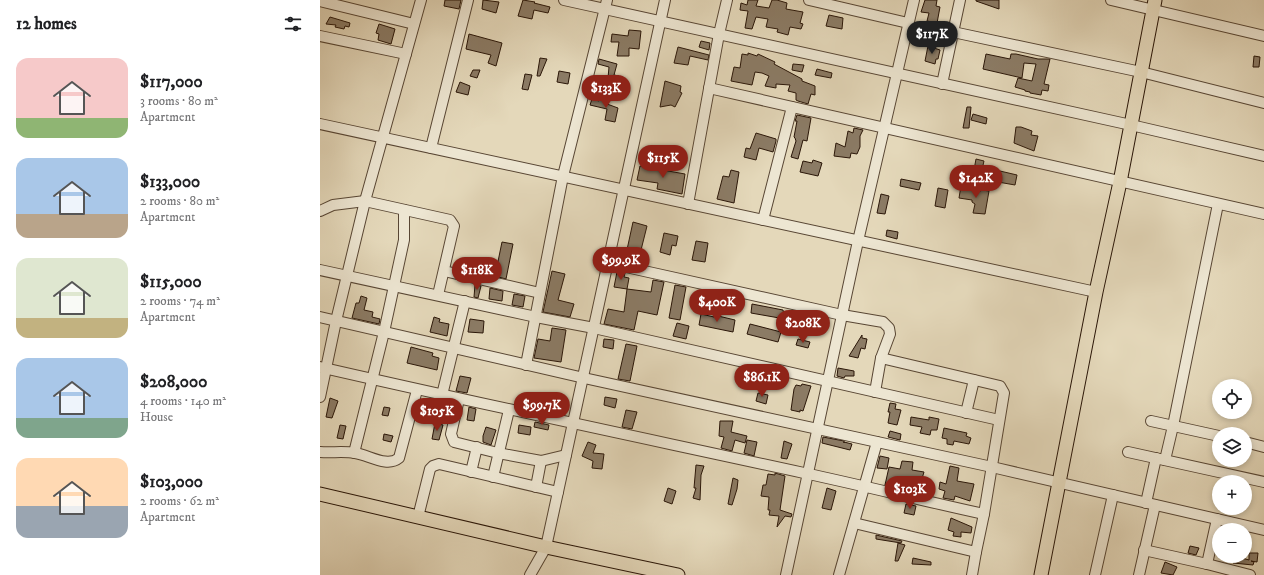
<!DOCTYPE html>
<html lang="en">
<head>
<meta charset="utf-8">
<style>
	:root { --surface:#fff; --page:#f2f2f2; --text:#202124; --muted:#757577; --accent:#8f2418 }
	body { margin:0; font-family:"IM FELL DW Pica",serif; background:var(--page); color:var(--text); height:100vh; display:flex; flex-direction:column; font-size:15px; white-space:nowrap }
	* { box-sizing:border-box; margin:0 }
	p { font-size:13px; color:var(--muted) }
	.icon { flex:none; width:22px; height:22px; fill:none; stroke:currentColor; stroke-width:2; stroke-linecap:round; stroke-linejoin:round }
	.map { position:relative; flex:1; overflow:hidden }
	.panel { display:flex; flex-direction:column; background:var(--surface); width:320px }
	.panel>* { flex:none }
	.tools { position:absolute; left:892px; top:379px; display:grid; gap:8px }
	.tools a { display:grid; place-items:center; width:40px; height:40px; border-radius:50%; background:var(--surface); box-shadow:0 2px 6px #0003; font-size:20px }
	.price { position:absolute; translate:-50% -34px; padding:0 9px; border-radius:14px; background:var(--accent); color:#fff; font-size:13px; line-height:26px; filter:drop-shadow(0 1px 2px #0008) }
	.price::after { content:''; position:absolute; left:50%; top:24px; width:12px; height:9px; margin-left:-6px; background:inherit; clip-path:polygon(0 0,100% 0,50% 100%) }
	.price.active { background:#222; color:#fff }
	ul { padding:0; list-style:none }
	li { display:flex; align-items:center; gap:12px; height:100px; padding:0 16px }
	li span { display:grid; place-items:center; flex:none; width:112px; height:80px; border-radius:12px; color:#555 }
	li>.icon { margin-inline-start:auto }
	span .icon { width:48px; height:48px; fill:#fffc; stroke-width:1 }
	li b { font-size:17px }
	h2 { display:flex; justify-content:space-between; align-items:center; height:48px; padding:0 16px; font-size:17px }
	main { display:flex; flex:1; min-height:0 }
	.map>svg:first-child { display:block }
</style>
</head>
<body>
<main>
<section class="panel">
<h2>12 homes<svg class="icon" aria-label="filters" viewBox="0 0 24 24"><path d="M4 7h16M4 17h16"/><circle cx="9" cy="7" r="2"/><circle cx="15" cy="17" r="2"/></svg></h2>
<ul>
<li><span style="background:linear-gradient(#f6c9c9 75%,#8fb573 0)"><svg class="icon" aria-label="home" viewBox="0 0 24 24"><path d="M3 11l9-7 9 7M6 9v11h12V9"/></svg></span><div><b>$117,000</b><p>3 rooms · 80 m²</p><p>Apartment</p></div></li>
<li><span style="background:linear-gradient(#a9c7e8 70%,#b9a48a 0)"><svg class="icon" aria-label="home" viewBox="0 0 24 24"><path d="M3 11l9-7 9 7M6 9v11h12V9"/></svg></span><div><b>$133,000</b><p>2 rooms · 80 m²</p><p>Apartment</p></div></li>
<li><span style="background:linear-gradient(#dfe7d0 75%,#c2b280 0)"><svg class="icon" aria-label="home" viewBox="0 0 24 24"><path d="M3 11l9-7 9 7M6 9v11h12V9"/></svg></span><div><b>$115,000</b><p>2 rooms · 74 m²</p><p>Apartment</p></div></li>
<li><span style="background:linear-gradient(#a9c7e8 75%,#7fa58c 0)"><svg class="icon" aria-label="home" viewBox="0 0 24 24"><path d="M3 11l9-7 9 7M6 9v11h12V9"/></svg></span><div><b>$208,000</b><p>4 rooms · 140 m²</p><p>House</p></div></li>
<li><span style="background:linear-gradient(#ffd9b3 60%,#9aa5b1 0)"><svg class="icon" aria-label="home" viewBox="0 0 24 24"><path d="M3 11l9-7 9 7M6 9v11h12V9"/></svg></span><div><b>$103,000</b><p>2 rooms · 62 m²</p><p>Apartment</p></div></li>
</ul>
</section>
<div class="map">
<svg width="944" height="575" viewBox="0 0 944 575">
	<rect width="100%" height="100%" fill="#e4d8ba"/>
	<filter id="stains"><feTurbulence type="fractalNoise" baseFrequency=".005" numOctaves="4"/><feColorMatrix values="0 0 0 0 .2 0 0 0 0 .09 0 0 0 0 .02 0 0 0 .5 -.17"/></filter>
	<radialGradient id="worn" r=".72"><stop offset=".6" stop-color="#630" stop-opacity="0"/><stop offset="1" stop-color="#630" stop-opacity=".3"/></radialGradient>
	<g fill="#8b7b65" stroke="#2a1608">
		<polygon points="125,0 141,0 139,9 124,6"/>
		<polygon points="163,0 179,2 176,13 162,9"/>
		<polygon points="203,0 215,2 214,3 230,7 228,13 214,10 212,19 198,16"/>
		<polygon points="428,0 438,0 436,6 449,8 452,0 457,0 467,3 466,9 483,12 480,23 483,24 481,29 470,27 468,35 457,32 458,29 446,27 448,19 436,17 432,29 425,28 428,11 420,10 421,3 427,5"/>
		<polygon points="605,0 617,0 616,6 620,7 617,23 607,21 609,13 601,12"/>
		<polygon points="656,0 679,0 679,9 656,1"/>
		<polygon points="509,15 523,18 522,29 506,26"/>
		<polygon points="10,17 30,23 29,27 25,26 24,29 15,27 16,25 6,24"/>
		<polygon points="59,24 75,29 71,44 58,40 59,34 56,33"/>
		<polygon points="309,30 321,31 319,49 309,48 309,56 297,56 299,42 291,42 292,34 308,36"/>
		<polygon points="149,34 182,43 176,66 168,63 171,55 146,49"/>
		<polygon points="381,41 390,43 389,50 379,47"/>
		<polygon points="608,46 620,50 618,59 616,59 615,64 605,61"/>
		<polygon points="358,47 389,55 388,60 370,56 368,65 354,63"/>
		<polygon points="428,53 437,56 438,54 455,62 454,64 482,79 482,81 495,86 495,95 491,94 488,104 478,101 476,100 476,93 468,91 470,85 456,84 456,88 445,86 449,76 442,73 435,72 432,85 411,81 414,67 420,68 422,54 428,55"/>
		<polygon points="666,54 690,59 691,54 696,54 718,59 730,59 724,84 729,85 728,91 722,90 721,95 710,93 710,92 705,91 705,90 695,87 698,78 712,81 716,64 704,63 702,78 663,69"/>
		<polygon points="934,56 940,57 939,67 933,67"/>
		<polygon points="220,58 227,59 220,76 217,76"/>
		<polygon points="279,59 297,64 294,75 299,76 298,82 293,81 290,90 287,89 289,67 278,64"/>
		<polygon points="473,64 484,65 482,72 472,70"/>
		<polygon points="497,69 512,73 511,78 495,75"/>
		<polygon points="153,70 160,70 157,78 150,76"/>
		<polygon points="239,71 250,73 248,84 237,82"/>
		<polygon points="205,74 212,75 208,90 202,89"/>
		<polygon points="277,78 285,81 282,90 274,87"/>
		<polygon points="345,81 361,86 360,92 362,93 355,107 351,105 340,107"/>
		<polygon points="140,82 150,86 148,95 136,92"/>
		<polygon points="279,97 288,99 287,104 298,108 295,122 285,120 287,109 270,105 272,99 279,101"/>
		<polygon points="647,107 651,107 649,128 643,128"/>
		<polygon points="653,114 667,118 666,124 651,120"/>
		<polygon points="477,115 491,118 487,141 483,140 478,159 471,157 476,141 475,138 474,137 477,121 475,121"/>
		<polygon points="696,127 701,127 712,131 711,135 718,136 714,151 694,143"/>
		<polygon points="534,128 543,130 540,136 540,147 537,154 531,153 530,158 514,156 516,143 525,147 528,131 533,133"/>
		<polygon points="436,133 456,139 456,141 453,152 439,148 436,160 424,157 426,148 430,149"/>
		<polygon points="656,159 664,161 660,178 654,177 656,170 654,170"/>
		<polygon points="493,160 502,163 498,176 480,172 483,161 492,163"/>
		<polygon points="320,166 365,174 362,194 337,189 338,183 317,180"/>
		<polygon points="411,170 419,172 414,203 397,199 403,176 409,177"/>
		<polygon points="680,171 697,175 695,185 678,182"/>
		<polygon points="581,179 601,183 599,190 580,186"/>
		<polygon points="641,186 661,191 662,190 669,191 665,214 653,213 655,204 652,202 652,200 639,198"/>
		<polygon points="618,188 628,190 625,208 615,206"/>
		<polygon points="561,194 569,196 565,214 557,213"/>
		<polygon points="313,222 327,226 318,262 305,259"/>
		<polygon points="567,230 578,232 577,239 566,236"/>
		<polygon points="344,233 358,236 356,246 352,245 350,255 340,252"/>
		<polygon points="376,241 388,243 385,262 372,260"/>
		<polygon points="182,242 193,244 186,279 175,276"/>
		<polygon points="232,271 245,274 238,300 254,304 250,317 223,312"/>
		<polygon points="297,272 305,273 304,277 309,278 307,289 294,287"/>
		<polygon points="333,280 344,282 337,315 318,311 314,330 284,324 288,309 304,312 307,289 331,292"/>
		<polygon points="155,285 161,286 158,298 154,297"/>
		<polygon points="355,285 366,287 360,320 349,318"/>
		<polygon points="170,288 183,291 182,301 169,299"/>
		<polygon points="194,294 205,296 203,307 192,305"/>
		<polygon points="41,296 47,298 44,310 53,312 52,317 60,319 59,324 32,318 36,303 39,303"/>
		<polygon points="405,299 419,301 418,310 403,307"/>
		<polygon points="432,304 463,310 465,319 431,313"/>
		<polygon points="381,314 394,317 394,315 415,320 413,332 379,325"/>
		<polygon points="114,317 120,319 119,322 129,324 127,336 110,332"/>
		<polygon points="500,317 506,318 504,329 497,326"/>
		<polygon points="150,319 164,321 163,333 148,332"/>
		<polygon points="357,323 369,326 366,339 353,336"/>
		<polygon points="430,324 461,332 458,342 427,334"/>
		<polygon points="232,328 246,330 241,362 214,358 218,339 230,341"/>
		<polygon points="542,335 542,338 547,339 545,349 541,348 538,358 529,356"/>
		<polygon points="284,339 294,340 293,349 283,347"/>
		<polygon points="478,339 490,342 488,348 476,345"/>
		<polygon points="306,344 317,346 310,381 298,379"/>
		<polygon points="91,347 113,353 112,356 119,358 117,370 87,363"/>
		<polygon points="518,368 534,371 534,376 525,376 524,378 517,376"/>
		<polygon points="419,369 429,372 427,380 416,380"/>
		<polygon points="140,376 151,378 147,393 136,391"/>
		<polygon points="482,384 491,386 483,411 480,410 480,412 471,410 474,389 476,385 481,386"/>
		<polygon points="438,393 448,395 446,404 436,401"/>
		<polygon points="285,397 297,399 295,408 284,405"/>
		<polygon points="10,398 18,401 12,418 6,417"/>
		<polygon points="570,403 576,404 575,409 581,410 577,425 568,423 570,412 568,412"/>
		<polygon points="64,407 70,408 68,416 62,415"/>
		<polygon points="149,407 156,409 154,421 147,420"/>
		<polygon points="306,410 317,412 312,429 302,427"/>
		<polygon points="591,417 609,420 609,417 619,419 617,430 611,430 610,435 600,433 602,427 590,425"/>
		<polygon points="400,421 413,421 411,432 427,436 425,443 415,440 412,451 401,448 404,437 399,436"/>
		<polygon points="215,422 229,425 228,430 214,427"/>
		<polygon points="115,423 123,425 119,440 112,439"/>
		<polygon points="20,425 26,426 23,439 17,438"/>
		<polygon points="199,425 211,427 210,435 198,433"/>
		<polygon points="166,427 176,430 171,445 163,442 163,436"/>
		<polygon points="624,428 647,433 646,436 651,438 649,444 634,441 633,445 627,444 627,439 622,438"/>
		<polygon points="570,431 581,434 580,440 568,437"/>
		<polygon points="64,434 73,436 71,442 63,440"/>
		<polygon points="503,437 524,441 524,443 524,442 532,444 530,450 502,443"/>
		<polygon points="427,440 437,442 434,456 424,453"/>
		<polygon points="464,441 472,444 467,459 461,458"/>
		<polygon points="268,442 276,445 273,453 284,454 282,469 272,468 273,461 262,456"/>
		<polygon points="560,456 569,458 567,469 557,468"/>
		<polygon points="582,461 593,462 592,470 604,472 601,482 591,480 588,490 565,485 569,467 580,469"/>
		<polygon points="376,465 384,466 381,475 380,500 373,498 376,488 374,488"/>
		<polygon points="630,466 639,468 637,481 654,484 650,501 635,496 634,500 623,498 625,491 619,489 620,482 626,484"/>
		<polygon points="455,473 465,476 460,510 472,514 471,517 465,516 457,527 459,516 449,515 450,510 448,510 449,497 441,496 443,485 446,485 448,474 455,475"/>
		<polygon points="413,478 418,480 417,489 412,505 408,504"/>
		<polygon points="348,488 356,491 352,504 344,501"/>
		<polygon points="507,488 516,491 511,510 502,508"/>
		<polygon points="586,504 596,506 594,515 584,513"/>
		<polygon points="631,518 652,527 651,533 641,532 641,537 633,536 634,532 628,530"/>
		<polygon points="556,535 582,541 581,543 556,539"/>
		<polygon points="578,543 585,545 578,561 575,561"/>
		<polygon points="870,546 879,548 876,555 868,553"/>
		<polygon points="929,553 938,553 937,562 931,561 934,562 933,565 913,563 915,556 929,560"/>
		<polygon points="593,558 611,562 611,565 592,564"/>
		<polygon points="845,562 857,567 853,575 841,573"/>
	</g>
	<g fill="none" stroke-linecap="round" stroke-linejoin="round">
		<g stroke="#584634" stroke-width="12">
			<g id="minor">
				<polyline points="244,0 811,125 944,156"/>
				<polyline points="489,0 588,23"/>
				<polyline points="791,0 944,36"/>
				<polyline points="0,1 94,24"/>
				<polyline points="633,32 821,72 944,103"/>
				<polyline points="0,36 86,54"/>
				<polyline points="622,84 640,0"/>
				<polyline points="389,88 944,214"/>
				<polyline points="0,124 776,292"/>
				<polyline points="111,148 148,0"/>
				<polyline points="368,204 399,34 407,0"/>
				<polyline points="0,211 13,205 45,201 130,220 134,226 118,295"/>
				<polyline points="443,220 472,107"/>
				<polyline points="288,263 522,315 563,322 569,328 570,334 561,358 555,392"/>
				<polyline points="0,270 216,317 274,328 679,420"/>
				<polyline points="124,271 220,293"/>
				<polyline points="0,317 264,378 672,467 944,530"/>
				<polyline points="206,365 243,176 287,0"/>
				<path d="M0,367C161,404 323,438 484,473C545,486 604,501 664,514"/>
				<polyline points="122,395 145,301"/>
				<polyline points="0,397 16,321 45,201 101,0"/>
				<polyline points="139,399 131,434 134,442 178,453 221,461 246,455"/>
				<polyline points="646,413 654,380"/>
				<polyline points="831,421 899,436"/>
				<polyline points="925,442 944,447"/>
				<path d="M0,452C11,453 24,451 35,453C49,455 67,468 79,458L97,390"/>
				<polyline points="808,452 944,482"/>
				<polyline points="34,453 64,332 84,240 84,210"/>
				<polyline points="845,460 853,426 898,204"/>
				<polyline points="151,472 157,447"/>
				<polyline points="173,477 189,410"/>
				<polyline points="216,487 221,461"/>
				<polyline points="826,503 836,458"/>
				<polyline points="98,517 110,469 113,466 119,464 238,492"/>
				<polyline points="534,523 656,552 664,514 684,393 680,386 561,358"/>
				<polyline points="824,550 887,564 930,575"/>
				<polyline points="887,564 897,519"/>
				<polyline points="210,575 226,547 345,0"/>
				<polyline points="466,575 538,241 594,0"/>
				<polyline points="519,575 557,442"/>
				<polyline points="652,575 656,552"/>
				<polyline points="775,575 793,495"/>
				<polyline points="819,575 835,505"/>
			</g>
		</g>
		<g stroke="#2a1608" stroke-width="15">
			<g id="major">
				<polyline points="0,494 226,547 358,575"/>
				<polyline points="721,575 776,292 800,182 835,0"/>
			</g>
		</g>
		<use href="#minor" stroke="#ede6d2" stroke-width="10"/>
		<use href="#major" stroke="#e4d8ba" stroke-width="13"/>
	</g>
	<rect width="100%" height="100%" filter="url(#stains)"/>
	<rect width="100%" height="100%" fill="url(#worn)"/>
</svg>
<div class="tools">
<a><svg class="icon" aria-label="locate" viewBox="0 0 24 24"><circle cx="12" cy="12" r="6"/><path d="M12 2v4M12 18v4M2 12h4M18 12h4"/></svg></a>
<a><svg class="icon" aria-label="layers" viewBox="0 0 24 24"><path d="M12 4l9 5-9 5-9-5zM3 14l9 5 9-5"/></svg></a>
<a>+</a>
<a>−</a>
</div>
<b class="price active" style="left:612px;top:55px">$117K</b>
<b class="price" style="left:286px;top:109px">$133K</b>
<b class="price" style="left:343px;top:179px">$115K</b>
<b class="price" style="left:656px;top:199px">$142K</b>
<b class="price" style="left:301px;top:281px">$99.9K</b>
<b class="price" style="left:157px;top:291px">$118K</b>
<b class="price" style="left:397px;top:323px">$400K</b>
<b class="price" style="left:483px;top:344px">$208K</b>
<b class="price" style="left:442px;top:398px">$86.1K</b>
<b class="price" style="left:222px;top:426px">$99.7K</b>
<b class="price" style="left:117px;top:432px">$105K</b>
<b class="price" style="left:590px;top:510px">$103K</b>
</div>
</main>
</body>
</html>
